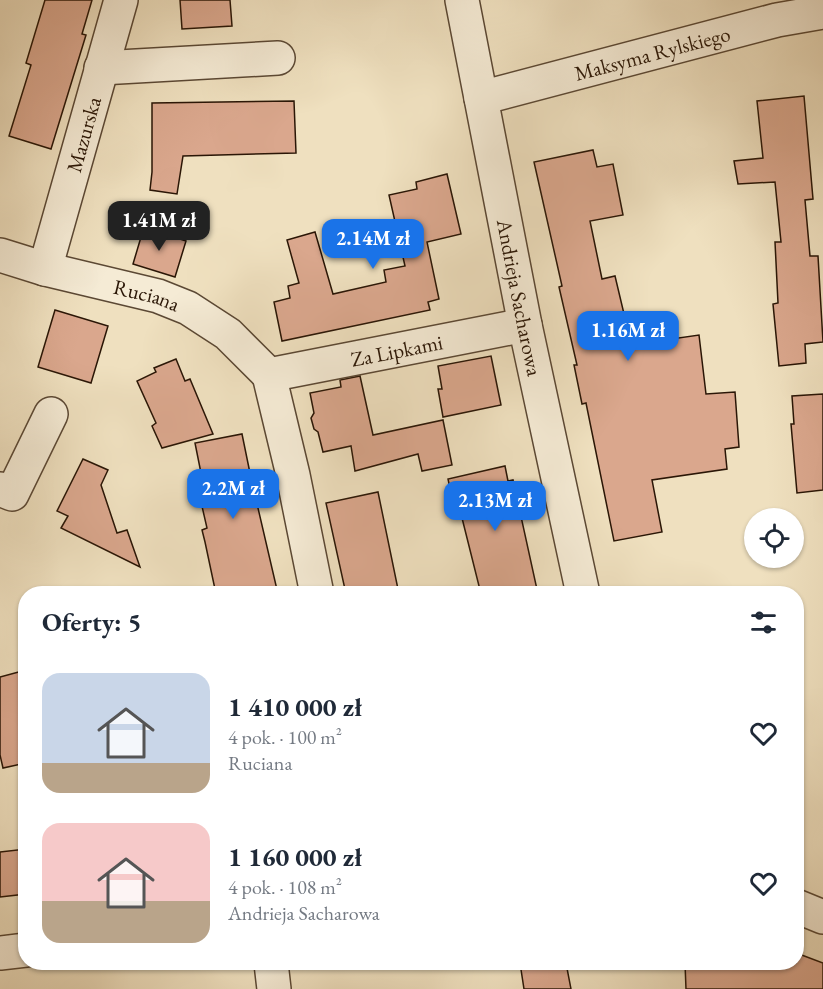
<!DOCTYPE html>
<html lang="pl">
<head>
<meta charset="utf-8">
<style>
	:root { --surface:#fff; --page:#f2f2f3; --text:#1f2937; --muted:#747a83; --accent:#1a73e8 }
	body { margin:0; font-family:"EB Garamond",serif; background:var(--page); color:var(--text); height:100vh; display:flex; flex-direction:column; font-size:22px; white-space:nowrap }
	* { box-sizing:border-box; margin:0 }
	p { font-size:20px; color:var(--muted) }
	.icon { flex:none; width:33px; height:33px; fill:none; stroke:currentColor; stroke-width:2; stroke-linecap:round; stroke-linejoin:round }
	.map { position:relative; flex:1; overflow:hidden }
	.side { position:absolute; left:18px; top:586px; width:786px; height:384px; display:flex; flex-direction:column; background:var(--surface); border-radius:24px; box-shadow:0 2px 4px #0004 }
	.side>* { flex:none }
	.buttons { position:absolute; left:744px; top:508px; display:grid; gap:12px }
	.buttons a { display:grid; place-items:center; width:60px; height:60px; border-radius:50%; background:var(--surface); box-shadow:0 2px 4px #0004; font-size:30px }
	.price { position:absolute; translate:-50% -51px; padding:0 14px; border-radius:12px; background:var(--accent); color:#fff; font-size:20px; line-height:39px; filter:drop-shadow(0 2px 3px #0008) }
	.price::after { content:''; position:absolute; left:50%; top:36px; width:18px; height:14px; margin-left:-9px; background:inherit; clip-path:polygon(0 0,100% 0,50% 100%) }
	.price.selected { background:#222; color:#fff }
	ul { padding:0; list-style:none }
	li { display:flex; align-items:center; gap:18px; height:150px; padding:0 24px }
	li span { display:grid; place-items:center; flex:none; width:168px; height:120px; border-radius:18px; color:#555 }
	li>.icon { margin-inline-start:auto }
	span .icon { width:72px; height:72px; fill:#fffc; stroke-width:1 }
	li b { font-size:26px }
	h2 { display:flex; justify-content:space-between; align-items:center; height:72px; padding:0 24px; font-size:26px }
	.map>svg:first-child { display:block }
</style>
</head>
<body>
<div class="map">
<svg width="823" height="989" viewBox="0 0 823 989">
	<rect width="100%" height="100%" fill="#efe0bf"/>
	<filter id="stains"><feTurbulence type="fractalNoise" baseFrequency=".00333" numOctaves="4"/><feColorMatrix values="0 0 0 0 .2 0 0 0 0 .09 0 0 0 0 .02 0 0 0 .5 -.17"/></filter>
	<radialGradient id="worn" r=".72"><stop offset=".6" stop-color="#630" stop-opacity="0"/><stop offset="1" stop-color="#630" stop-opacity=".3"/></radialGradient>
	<g fill="#daa78d" stroke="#2a1606" stroke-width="1.5">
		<polygon points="45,0 92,0 82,34 86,35 51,149 9,136 31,65 26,63"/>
		<polygon points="180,0 230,0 232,26 182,29"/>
		<polygon points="804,96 813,199 805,200 810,256 818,256 823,342 805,344 806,363 779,366 773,304 778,303 775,242 781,242 775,182 738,184 734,161 763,158 757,101"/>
		<polygon points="294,101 296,153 183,156 177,194 150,190 152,172 152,103"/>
		<polygon points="593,150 597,167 613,164 623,215 590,221 602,279 615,276 629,335 642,333 644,343 699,335 706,394 735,392 739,447 725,449 727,469 652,480 662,532 614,541 586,403 582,404 574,365 577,365 559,287 562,286 534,162"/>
		<polygon points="447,174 461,234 427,242 439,299 428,302 430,310 282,341 274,302 290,298 288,286 299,283 287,240 315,232 333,294 386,282 384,270 405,266 389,195 417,189 416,182"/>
		<polygon points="144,227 186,241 175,277 133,264"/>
		<polygon points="55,310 108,326 91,383 38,367"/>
		<polygon points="491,356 501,405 443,417 438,389 442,389 438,366"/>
		<polygon points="176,359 185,381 190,379 213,434 162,448 152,426 156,423 137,381 156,372 154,368"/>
		<polygon points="360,376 373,435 443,420 452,465 422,471 418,454 355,471 351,446 323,452 318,432 314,429 311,418 314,413 310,393 341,387 340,380"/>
		<polygon points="823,394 823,490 797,493 791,424 794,424 792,396"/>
		<polygon points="242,434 251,478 278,594 216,594 205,542 202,530 207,528 198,489 204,488 195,443"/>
		<polygon points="83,459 108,470 101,485 117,533 127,530 140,567 61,528 68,516 57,511"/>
		<polygon points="505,466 508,481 513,480 538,594 481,594 460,510 455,511 448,479"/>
		<polygon points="378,492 399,594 346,594 326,503"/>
		<polygon points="26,670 26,763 3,768 0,755 0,677"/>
		<polygon points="26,849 26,894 0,897 0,852"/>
		<polygon points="799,954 823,963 823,989 686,989 685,963 796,963 796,956"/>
		<polygon points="520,963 566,963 571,989 524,989"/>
	</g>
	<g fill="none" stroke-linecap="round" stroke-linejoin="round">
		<g stroke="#5b4834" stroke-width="36">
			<g id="minor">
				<path id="s1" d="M462,0L525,325L583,594"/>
				<polyline points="101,68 278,58"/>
				<path id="s2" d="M481,98L777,20L823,12"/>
				<path id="s3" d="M0,255L45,269L158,296L188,308L228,334L269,375"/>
				<path id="s4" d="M45,269L121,0"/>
				<path id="s5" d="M269,375L525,325"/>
				<polyline points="269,375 293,475 317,594"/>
				<polyline points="0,489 12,494 51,414"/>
				<polyline points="796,906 823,917"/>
				<polyline points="0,953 26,950"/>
				<polyline points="271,963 274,989"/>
			</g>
		</g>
		<use href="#minor" stroke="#f5ebd5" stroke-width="33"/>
	</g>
	<g text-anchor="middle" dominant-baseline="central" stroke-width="6" stroke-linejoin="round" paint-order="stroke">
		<g font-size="21" fill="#2a1606" stroke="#f5ebd5">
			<text stroke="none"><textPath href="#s2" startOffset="177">Maksyma Rylskiego</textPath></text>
			<text stroke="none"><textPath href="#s4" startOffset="140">Mazurska</textPath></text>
			<text stroke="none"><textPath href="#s3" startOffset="152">Ruciana</textPath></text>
			<text stroke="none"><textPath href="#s1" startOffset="303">Andrieja Sacharowa</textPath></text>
			<text stroke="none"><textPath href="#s5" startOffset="130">Za Lipkami</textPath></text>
		</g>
	</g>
	<rect width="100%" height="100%" filter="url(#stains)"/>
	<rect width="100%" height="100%" fill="url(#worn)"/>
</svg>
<div class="buttons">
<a><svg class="icon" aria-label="locate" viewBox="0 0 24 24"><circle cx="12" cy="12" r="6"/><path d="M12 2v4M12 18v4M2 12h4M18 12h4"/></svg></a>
</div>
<b class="price selected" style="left:159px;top:252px">1.41M zł</b>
<b class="price" style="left:373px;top:270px">2.14M zł</b>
<b class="price" style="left:628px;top:362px">1.16M zł</b>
<b class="price" style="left:233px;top:520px">2.2M zł</b>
<b class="price" style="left:495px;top:532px">2.13M zł</b>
<section class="side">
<h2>Oferty: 5<svg class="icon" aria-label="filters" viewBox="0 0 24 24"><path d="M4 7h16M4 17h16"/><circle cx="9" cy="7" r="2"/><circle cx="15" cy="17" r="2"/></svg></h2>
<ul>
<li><span style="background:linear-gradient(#c9d6e8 75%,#b9a48a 0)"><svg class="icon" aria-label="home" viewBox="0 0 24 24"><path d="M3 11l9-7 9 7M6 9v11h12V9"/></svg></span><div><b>1 410 000 zł</b><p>4 pok. · 100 m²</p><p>Ruciana</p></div><svg class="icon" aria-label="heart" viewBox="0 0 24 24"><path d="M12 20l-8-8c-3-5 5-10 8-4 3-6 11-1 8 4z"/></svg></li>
<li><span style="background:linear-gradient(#f6c9c9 65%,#b9a48a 0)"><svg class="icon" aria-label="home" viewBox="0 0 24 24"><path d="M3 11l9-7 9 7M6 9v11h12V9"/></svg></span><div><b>1 160 000 zł</b><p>4 pok. · 108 m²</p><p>Andrieja Sacharowa</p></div><svg class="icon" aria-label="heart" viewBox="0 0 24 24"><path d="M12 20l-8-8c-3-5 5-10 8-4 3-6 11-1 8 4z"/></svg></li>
</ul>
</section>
</div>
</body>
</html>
